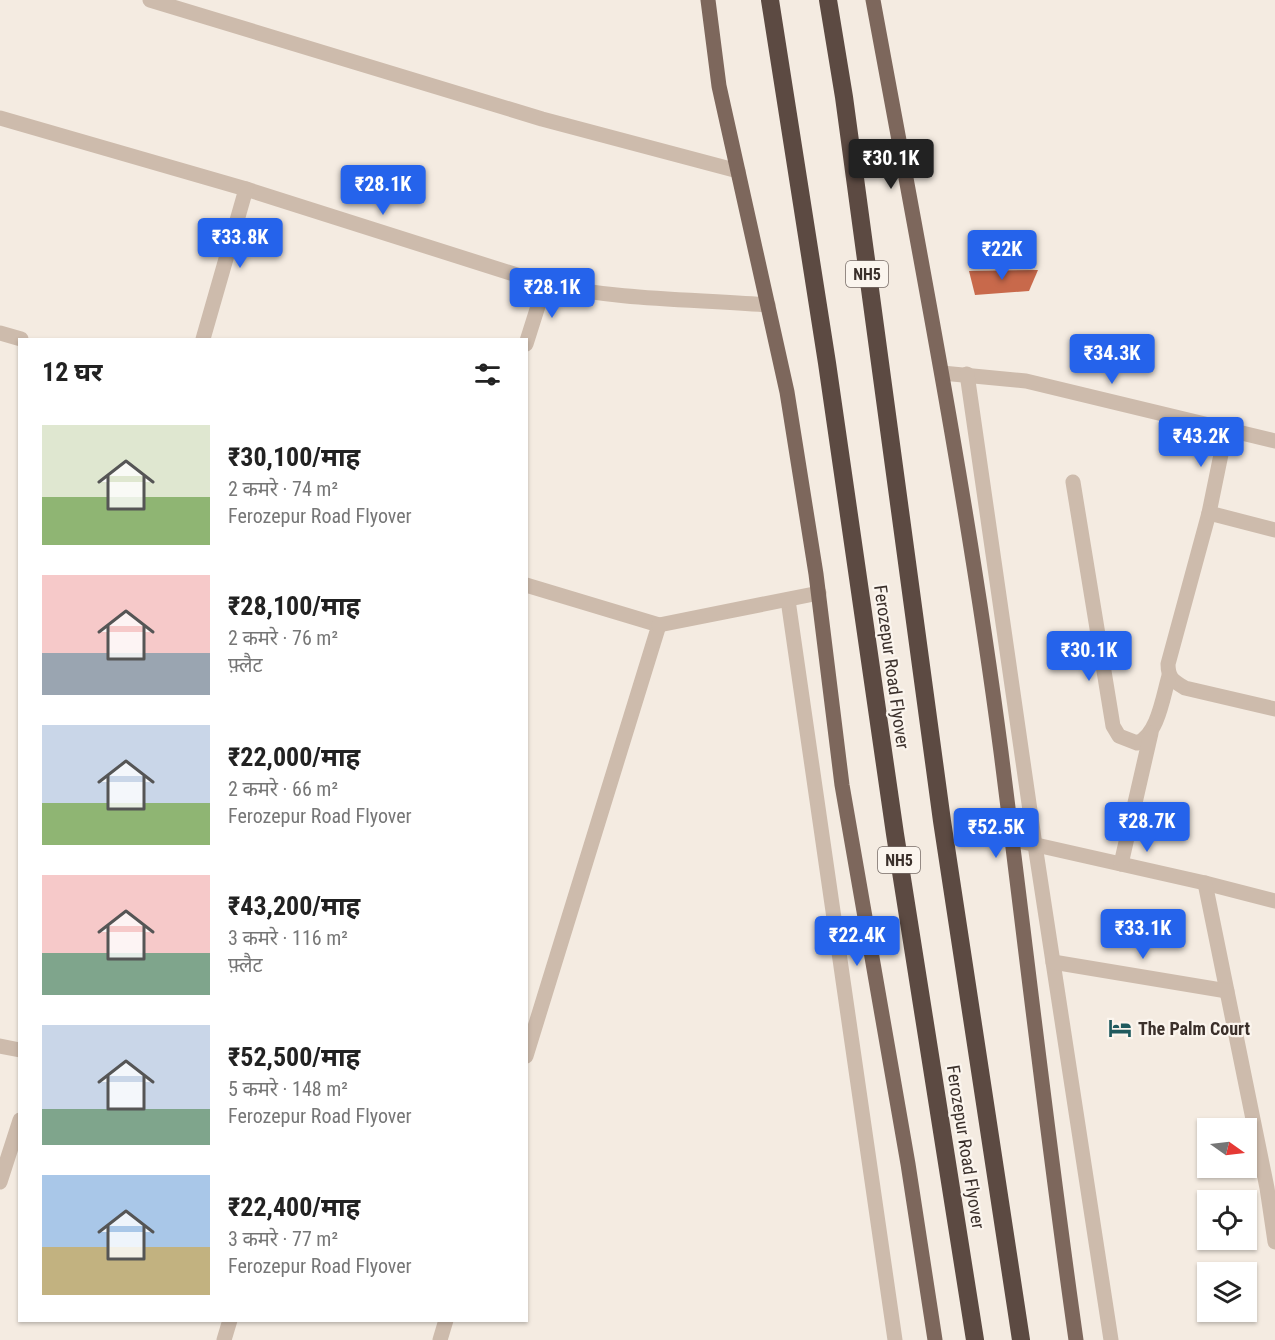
<!DOCTYPE html>
<html lang="hi">
<head>
<meta charset="utf-8">
<style>
	:root { --surface:#fff; --page:#f6f6f6; --text:#222; --muted:#767676; --accent:#2563eb }
	body { margin:0; font-family:"Roboto Condensed","Noto Sans Devanagari",sans-serif; background:var(--page); color:var(--text); height:100vh; display:flex; flex-direction:column; font-size:22px; white-space:nowrap }
	* { box-sizing:border-box; margin:0 }
	p { font-size:20px; color:var(--muted) }
	.icon { flex:none; width:33px; height:33px; fill:none; stroke:currentColor; stroke-width:2; stroke-linecap:round; stroke-linejoin:round }
	.map { position:relative; flex:1; overflow:hidden }
	.side { position:absolute; left:18px; top:338px; width:510px; height:984px; display:flex; flex-direction:column; background:var(--surface); border-radius:0px; box-shadow:0 2px 4px #0004 }
	.side>* { flex:none }
	.needle { width:39px; rotate:104deg }
	.fabs { position:absolute; left:1197px; top:1118px; display:grid; gap:12px }
	.fabs a { display:grid; place-items:center; width:60px; height:60px; border-radius:0px; background:var(--surface); box-shadow:0 2px 4px #0004; font-size:30px }
	.price { position:absolute; translate:-50% -51px; padding:0 14px; border-radius:6px; background:var(--accent); color:#fff; font-size:20px; line-height:39px; filter:drop-shadow(0 2px 3px #0008) }
	.price::after { content:''; position:absolute; left:50%; top:36px; width:18px; height:14px; margin-left:-9px; background:inherit; clip-path:polygon(0 0,100% 0,50% 100%) }
	.price.current { background:#222; color:#fff }
	ul { padding:0; list-style:none }
	li { display:flex; align-items:center; gap:18px; height:150px; padding:0 24px }
	li span { display:grid; place-items:center; flex:none; width:168px; height:120px; border-radius:0px; color:#555 }
	li>.icon { margin-inline-start:auto }
	span .icon { width:72px; height:72px; fill:#fffc; stroke-width:1 }
	li b { font-size:26px }
	h2 { display:flex; justify-content:space-between; align-items:center; height:72px; padding:0 24px; font-size:26px }
	.map>svg:first-child { display:block }
</style>
</head>
<body>
<div class="map">
<svg width="1275" height="1340" viewBox="0 0 1275 1340">
	<rect width="100%" height="100%" fill="#f4ebe1"/>
	<polygon fill="#c8694b" points="1038,270 1029,291 975,295 969,271"/>
	<g fill="none" stroke-linecap="round" stroke-linejoin="round">
		<g stroke="#cdbbac" stroke-width="15">
			<polyline points="150,0 542,119 738,171"/>
			<path d="M0,118L246,189L545,284C619,300 693,299 768,305"/>
			<polyline points="0,333 21,339"/>
			<polyline points="203,339 246,189"/>
			<polyline points="526,344 545,284"/>
			<polyline points="942,373 1026,381 1275,441"/>
			<polyline points="967,374 1035,845 1111,1340"/>
			<path d="M1226,430L1209,513L1168,664C1168,678 1173,681 1185,688L1275,709"/>
			<path d="M1073,482L1113,726L1119,736L1137,743C1158,735 1163,696 1169,676"/>
			<polyline points="1209,513 1275,530"/>
			<polyline points="526,585 659,625 526,1056"/>
			<polyline points="788,600 895,1340"/>
			<polyline points="659,625 819,593"/>
			<polyline points="1010,839 1205,883 1275,901"/>
			<polyline points="1121,864 1151,733"/>
			<polyline points="1205,883 1267,1188 1275,1242"/>
			<polyline points="1053,962 1227,991"/>
			<polyline points="0,1046 20,1050"/>
			<polyline points="0,1182 20,1120"/>
			<polyline points="224,1340 230,1320"/>
			<polyline points="440,1340 446,1320"/>
		</g>
		<g stroke="#7d675c" stroke-width="15">
			<polyline points="708,0 719,86 787,392 816,574 842,785 908,1164 935,1340"/>
			<path d="M873,0C919,250 968,500 1001,752C1026,948 1048,1144 1076,1340"/>
		</g>
		<g stroke="#5c4a42" stroke-width="18">
			<polyline points="770,0 827,363 895,834 975,1340"/>
			<polyline points="828,0 844,97 942,821 1021,1340"/>
		</g>
	</g>
	<defs>
		<g id="hotel-bare" transform="scale(1.8)"><path d="M-6-4.5h1.5V1H6V5H4.5V3h-9V5H-6ZM-4 0a1.8 1.8 0 1 1 3.6 0ZM.5 0V-2.5h3Q6-2.5 6 0Z" fill="#1f5a5e" stroke="#fbf5ee" stroke-width="2.5" paint-order="stroke"/></g>
	</defs>
	<g fill-rule="evenodd">
		<use href="#hotel-bare" x="1120" y="1028"/>
	</g>
	<g text-anchor="middle" dominant-baseline="central" stroke-width="4.5" stroke-linejoin="round" paint-order="stroke">
		<g fill="#fbf5ee" stroke="#756b66" stroke-width="1.5">
			<rect x="846" y="261" width="42" height="26" rx="4.5"/>
			<rect x="878" y="847" width="42" height="26" rx="4.5"/>
		</g>
		<g font-size="16" font-weight="bold" fill="#3b302b">
			<text x="867" y="274">NH5</text>
			<text x="899" y="860">NH5</text>
		</g>
		<g font-size="18" fill="#3b302b" stroke="#fbf5ee">
			<text transform="translate(892 667) rotate(82)">Ferozepur Road Flyover</text>
			<text transform="translate(966 1147) rotate(81)">Ferozepur Road Flyover</text>
		</g>
		<g font-size="18" font-weight="bold" fill="#3b302b" stroke="#fbf5ee" text-anchor="start">
			<text x="1138" y="1028">The Palm Court</text>
		</g>
	</g>
</svg>
<div class="fabs">
<a><svg class="needle" viewBox="-14 -14 28 28"><path d="M0-13l5 13h-10z" fill="#e53935"/><path d="M0 13l5-13h-10z" fill="#767676"/></svg></a>
<a><svg class="icon" aria-label="locate" viewBox="0 0 24 24"><circle cx="12" cy="12" r="6"/><path d="M12 2v4M12 18v4M2 12h4M18 12h4"/></svg></a>
<a><svg class="icon" aria-label="layers" viewBox="0 0 24 24"><path d="M12 4l9 5-9 5-9-5zM3 14l9 5 9-5"/></svg></a>
</div>
<b class="price current" style="left:891px;top:190px">₹30.1K</b>
<b class="price" style="left:383px;top:216px">₹28.1K</b>
<b class="price" style="left:240px;top:269px">₹33.8K</b>
<b class="price" style="left:1002px;top:281px">₹22K</b>
<b class="price" style="left:552px;top:319px">₹28.1K</b>
<b class="price" style="left:1112px;top:385px">₹34.3K</b>
<b class="price" style="left:1201px;top:468px">₹43.2K</b>
<b class="price" style="left:1089px;top:682px">₹30.1K</b>
<b class="price" style="left:1147px;top:853px">₹28.7K</b>
<b class="price" style="left:996px;top:859px">₹52.5K</b>
<b class="price" style="left:1143px;top:960px">₹33.1K</b>
<b class="price" style="left:857px;top:967px">₹22.4K</b>
<section class="side">
<h2>12 घर<svg class="icon" aria-label="filters" viewBox="0 0 24 24"><path d="M4 7h16M4 17h16"/><circle cx="9" cy="7" r="2"/><circle cx="15" cy="17" r="2"/></svg></h2>
<ul>
<li><span style="background:linear-gradient(#dfe7d0 60%,#8fb573 0)"><svg class="icon" aria-label="home" viewBox="0 0 24 24"><path d="M3 11l9-7 9 7M6 9v11h12V9"/></svg></span><div><b>₹30,100/माह</b><p>2 कमरे · 74 m²</p><p>Ferozepur Road Flyover</p></div></li>
<li><span style="background:linear-gradient(#f6c9c9 65%,#9aa5b1 0)"><svg class="icon" aria-label="home" viewBox="0 0 24 24"><path d="M3 11l9-7 9 7M6 9v11h12V9"/></svg></span><div><b>₹28,100/माह</b><p>2 कमरे · 76 m²</p><p>फ़्लैट</p></div></li>
<li><span style="background:linear-gradient(#c9d6e8 65%,#8fb573 0)"><svg class="icon" aria-label="home" viewBox="0 0 24 24"><path d="M3 11l9-7 9 7M6 9v11h12V9"/></svg></span><div><b>₹22,000/माह</b><p>2 कमरे · 66 m²</p><p>Ferozepur Road Flyover</p></div></li>
<li><span style="background:linear-gradient(#f6c9c9 65%,#7fa58c 0)"><svg class="icon" aria-label="home" viewBox="0 0 24 24"><path d="M3 11l9-7 9 7M6 9v11h12V9"/></svg></span><div><b>₹43,200/माह</b><p>3 कमरे · 116 m²</p><p>फ़्लैट</p></div></li>
<li><span style="background:linear-gradient(#c9d6e8 70%,#7fa58c 0)"><svg class="icon" aria-label="home" viewBox="0 0 24 24"><path d="M3 11l9-7 9 7M6 9v11h12V9"/></svg></span><div><b>₹52,500/माह</b><p>5 कमरे · 148 m²</p><p>Ferozepur Road Flyover</p></div></li>
<li><span style="background:linear-gradient(#a9c7e8 60%,#c2b280 0)"><svg class="icon" aria-label="home" viewBox="0 0 24 24"><path d="M3 11l9-7 9 7M6 9v11h12V9"/></svg></span><div><b>₹22,400/माह</b><p>3 कमरे · 77 m²</p><p>Ferozepur Road Flyover</p></div></li>
</ul>
</section>
</div>
</body>
</html>
